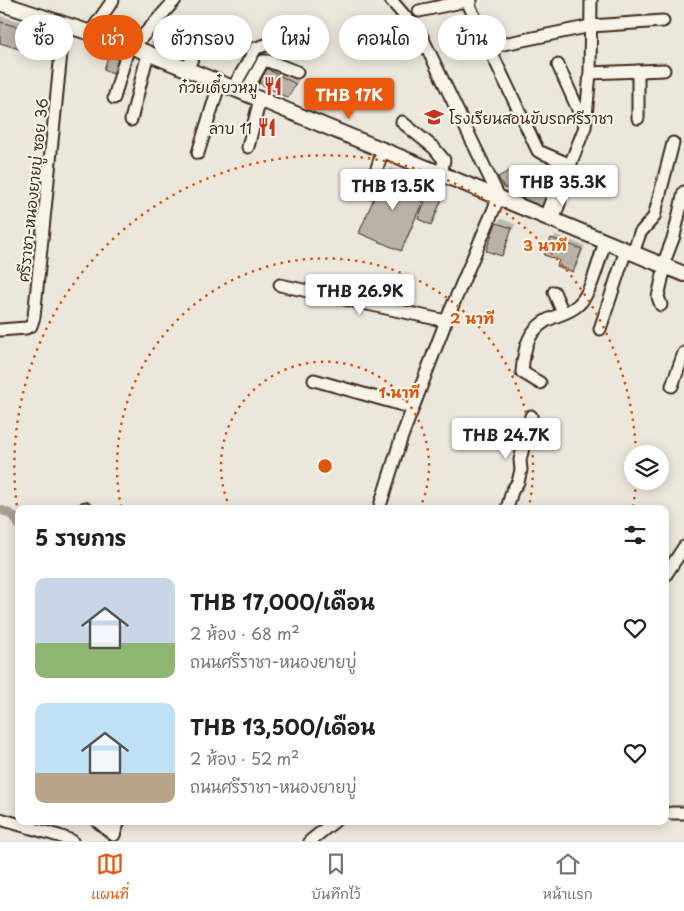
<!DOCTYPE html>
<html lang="th">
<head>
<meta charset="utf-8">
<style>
	:root { --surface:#fff; --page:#f2f2f2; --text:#202124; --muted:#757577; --line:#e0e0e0; --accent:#ea580c }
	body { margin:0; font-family:"Playpen Sans","Playpen Sans Thai",sans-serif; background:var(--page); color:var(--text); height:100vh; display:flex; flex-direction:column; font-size:19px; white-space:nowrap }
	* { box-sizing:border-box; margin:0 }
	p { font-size:16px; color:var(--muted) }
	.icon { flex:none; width:28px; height:28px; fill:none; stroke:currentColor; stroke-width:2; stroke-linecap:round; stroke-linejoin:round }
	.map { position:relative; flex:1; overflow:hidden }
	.sheet { position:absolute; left:15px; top:505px; width:654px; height:320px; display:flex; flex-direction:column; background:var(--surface); border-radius:10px; box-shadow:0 2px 12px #0003 }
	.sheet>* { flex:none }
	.top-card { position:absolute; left:15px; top:15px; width:655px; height:45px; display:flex; gap:10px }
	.buttons { position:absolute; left:624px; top:445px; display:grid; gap:10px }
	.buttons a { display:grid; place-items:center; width:45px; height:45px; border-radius:50%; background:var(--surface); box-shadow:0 2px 12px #0003; font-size:25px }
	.price { position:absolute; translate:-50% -42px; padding:0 11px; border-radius:5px; background:#fff; color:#222; font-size:16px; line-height:32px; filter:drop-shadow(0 1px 2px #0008) }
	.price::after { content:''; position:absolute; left:50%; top:30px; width:15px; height:11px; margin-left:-8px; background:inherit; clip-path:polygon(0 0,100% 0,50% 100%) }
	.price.active { background:var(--accent); color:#fff }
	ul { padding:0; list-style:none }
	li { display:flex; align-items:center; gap:15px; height:125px; padding:0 20px }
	li span { display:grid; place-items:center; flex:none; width:140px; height:100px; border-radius:10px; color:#555 }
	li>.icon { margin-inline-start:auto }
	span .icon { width:60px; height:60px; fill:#fffc; stroke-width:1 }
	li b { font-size:21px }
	h2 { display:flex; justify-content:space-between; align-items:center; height:60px; padding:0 20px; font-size:21px }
	.chip { padding:0 18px; border-radius:22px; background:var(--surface); box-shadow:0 2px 12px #0003; font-size:18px; line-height:45px }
	.chip.active { background:var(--accent); color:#fff }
	.menu { display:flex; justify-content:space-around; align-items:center; height:70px; border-top:1px solid var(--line); background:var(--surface); font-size:14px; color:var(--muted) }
	.menu a { display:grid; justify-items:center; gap:2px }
	.menu .active { color:var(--accent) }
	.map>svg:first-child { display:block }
</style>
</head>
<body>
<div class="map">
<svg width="684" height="841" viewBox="0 0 684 841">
	<rect width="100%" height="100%" fill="#ece7dc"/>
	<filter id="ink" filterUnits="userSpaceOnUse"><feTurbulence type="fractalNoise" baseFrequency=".02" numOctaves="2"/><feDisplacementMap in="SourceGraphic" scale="10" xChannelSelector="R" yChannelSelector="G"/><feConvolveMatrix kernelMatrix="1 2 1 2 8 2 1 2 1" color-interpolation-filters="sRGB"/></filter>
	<g filter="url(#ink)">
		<g fill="#0003">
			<polygon points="0,16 53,30 46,49 41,55 0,42"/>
			<polygon points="163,28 179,33 172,49 161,30"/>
			<polygon points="111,54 123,58 119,70 109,57"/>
			<polygon points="272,66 299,80 288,97 261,83"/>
			<polygon points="517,167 519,170 507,185 501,175"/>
			<polygon points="391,168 432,183 427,195 434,188 446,192 435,220 431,224 417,217 406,244 400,249 386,173"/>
			<polygon points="522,170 556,186 547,205 518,174"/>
			<polygon points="501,219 515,224 505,251 501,255 488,250 497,223"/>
			<polygon points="556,235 585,246 577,267 573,270 560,260 552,239"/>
		</g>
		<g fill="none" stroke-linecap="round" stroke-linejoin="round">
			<g stroke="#a89f93" stroke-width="9">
				<path d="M0,510C9,512 16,516 19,525"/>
				<polyline points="19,541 19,559"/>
			</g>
		</g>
		<g fill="#bab2a7" stroke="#3b2a1e">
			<polygon points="0,22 48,35 41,56 0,43"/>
			<polygon points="160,29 177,35 172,50 152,43"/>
			<polygon points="108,56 122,60 117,74 104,70"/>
			<polygon points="267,69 296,84 288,98 259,83"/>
			<polygon points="514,168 518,173 505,189 498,177"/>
			<polygon points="385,172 428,189 401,251 359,233"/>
			<polygon points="517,173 553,190 544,210 509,193"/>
			<polygon points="429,191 443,196 431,225 418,219"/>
			<polygon points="496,223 512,228 502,256 486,251"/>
			<polygon points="551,238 582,249 573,272 557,266 559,260 544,255"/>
		</g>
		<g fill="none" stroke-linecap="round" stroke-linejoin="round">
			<g stroke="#3b2a1e" stroke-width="15">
				<g id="minor">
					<polyline points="467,1 538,151 571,165"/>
					<polyline points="419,11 471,0"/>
					<polyline points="90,33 113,0"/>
					<polyline points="181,34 218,50"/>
					<polyline points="133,47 175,0"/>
					<polyline points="489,47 591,26 663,21"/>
					<polyline points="558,65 585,125"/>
					<polyline points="187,69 200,42"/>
					<polyline points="590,73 664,70"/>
					<polyline points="233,88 256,48 275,42"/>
					<polyline points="245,93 263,61 268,61 297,72"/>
					<polyline points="114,98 129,45"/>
					<polyline points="638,118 638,71"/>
					<polyline points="131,120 148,53"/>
					<polyline points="402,122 434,148 444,160 441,173"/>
					<polyline points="248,147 260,99"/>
					<polyline points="198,153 220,82"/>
					<polyline points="369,192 383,150"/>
					<polyline points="545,217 552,199 562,185 585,127 590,73 591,0"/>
					<polyline points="553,221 559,204 562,187"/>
					<polyline points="633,253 640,233 654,217 673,143"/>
					<polyline points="663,265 674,236 684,192"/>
					<polyline points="280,285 446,321"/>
					<polyline points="554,292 563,313"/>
					<polyline points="661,305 658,297 665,266"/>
					<polyline points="600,329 626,250"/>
					<polyline points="0,330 26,328 31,326 34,317 64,24"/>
					<polyline points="314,380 413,408"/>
					<path d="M540,383L522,372C524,347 528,327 554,317C562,314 572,311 578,305C592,293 599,259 605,242"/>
					<polyline points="672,386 684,353"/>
					<polyline points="85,508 85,509"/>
					<polyline points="379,509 401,439 446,321 499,197 421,35 391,0"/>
					<polyline points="507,509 512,491 518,482 521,470 520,460 531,416"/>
					<polyline points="665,576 684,547"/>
					<polyline points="671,813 684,813"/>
					<polyline points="0,819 59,836 72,841"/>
					<polyline points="97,821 114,835 119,821"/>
					<polyline points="310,841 335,821"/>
				</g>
			</g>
			<g stroke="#3b2a1e" stroke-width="18">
				<polyline id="major" points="0,3 133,47 684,274"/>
			</g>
			<use href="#minor" stroke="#f7f3e8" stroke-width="11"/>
			<use href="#major" stroke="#f7f3e8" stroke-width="14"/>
		</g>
	</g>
	<g fill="none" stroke="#df570d" stroke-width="2.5" stroke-dasharray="2.5 5">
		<path d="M230 508A104 104 0 1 1 420 508"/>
		<path d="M121 507A208 208 0 1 1 529 507"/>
		<path d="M636 482A311 311 0 0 1 633 507M19 520A311 311 0 1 1 636 452"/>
	</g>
	<defs>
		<g id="restaurant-bare" transform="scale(1.5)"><path d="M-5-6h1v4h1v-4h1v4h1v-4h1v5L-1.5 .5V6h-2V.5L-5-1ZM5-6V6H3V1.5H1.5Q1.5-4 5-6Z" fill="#c8321e" stroke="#f7f3e8" stroke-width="2.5" paint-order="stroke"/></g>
		<g id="school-bare" transform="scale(1.5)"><path d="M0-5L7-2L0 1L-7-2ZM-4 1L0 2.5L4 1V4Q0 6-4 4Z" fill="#c8321e" stroke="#f7f3e8" stroke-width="2.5" paint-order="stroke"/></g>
	</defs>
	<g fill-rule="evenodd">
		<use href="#restaurant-bare" x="273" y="86"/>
		<use href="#school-bare" x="434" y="117"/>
		<use href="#restaurant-bare" x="267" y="127"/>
	</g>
	<g text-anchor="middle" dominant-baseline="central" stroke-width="4.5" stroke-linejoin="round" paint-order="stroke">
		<g font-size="15" fill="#3b2a1e" stroke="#f7f3e8" text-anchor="end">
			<text x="258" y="86">ก๋วยเตี๋ยวหมู</text>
			<text x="449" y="117" text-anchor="start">โรงเรียนสอนขับรถศรีราชา</text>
			<text x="252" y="127">ลาบ 11</text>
		</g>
		<g font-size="15" fill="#3b2a1e" stroke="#f7f3e8">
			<text transform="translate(32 190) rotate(-84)">ศรีราชา-หนองยายบู่ ซอย 36</text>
		</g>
	</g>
	<circle cx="325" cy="466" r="8" fill="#df570d" stroke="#f7f3e8" stroke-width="2.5"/>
	<g font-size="15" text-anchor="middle" font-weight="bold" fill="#df570d" stroke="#f7f3e8" stroke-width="4.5" stroke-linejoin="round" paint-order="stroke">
		<text x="545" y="251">3 นาที</text>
		<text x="472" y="324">2 นาที</text>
		<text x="399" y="398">1 นาที</text>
	</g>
</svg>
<div class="buttons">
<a><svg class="icon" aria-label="layers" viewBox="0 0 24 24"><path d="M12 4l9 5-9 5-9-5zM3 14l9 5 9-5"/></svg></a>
</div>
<b class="price active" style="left:349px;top:120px">THB 17K</b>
<b class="price" style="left:563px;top:207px">THB 35.3K</b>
<b class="price" style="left:393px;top:211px">THB 13.5K</b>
<b class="price" style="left:360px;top:316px">THB 26.9K</b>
<b class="price" style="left:506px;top:460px">THB 24.7K</b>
<div class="top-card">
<a class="chip">ซื้อ</a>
<a class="chip active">เช่า</a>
<a class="chip">ตัวกรอง</a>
<a class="chip">ใหม่</a>
<a class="chip">คอนโด</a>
<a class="chip">บ้าน</a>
</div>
<section class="sheet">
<h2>5 รายการ<svg class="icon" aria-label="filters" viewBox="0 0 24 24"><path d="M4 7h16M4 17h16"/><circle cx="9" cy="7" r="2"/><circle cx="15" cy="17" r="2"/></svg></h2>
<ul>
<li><span style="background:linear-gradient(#c9d6e8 65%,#8fb573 0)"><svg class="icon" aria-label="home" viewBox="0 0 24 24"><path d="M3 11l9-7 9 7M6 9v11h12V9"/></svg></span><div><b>THB 17,000/เดือน</b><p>2 ห้อง · 68 m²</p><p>ถนนศรีราชา-หนองยายบู่</p></div><svg class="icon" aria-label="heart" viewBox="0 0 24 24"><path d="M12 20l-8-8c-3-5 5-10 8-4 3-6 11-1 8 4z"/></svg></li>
<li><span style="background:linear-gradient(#bfe0f5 70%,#b9a48a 0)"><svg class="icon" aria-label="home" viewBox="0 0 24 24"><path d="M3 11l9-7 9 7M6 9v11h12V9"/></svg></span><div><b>THB 13,500/เดือน</b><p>2 ห้อง · 52 m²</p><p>ถนนศรีราชา-หนองยายบู่</p></div><svg class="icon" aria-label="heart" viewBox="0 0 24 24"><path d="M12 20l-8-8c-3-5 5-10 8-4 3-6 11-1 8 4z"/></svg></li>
</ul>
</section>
</div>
<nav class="menu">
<a class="active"><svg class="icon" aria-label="map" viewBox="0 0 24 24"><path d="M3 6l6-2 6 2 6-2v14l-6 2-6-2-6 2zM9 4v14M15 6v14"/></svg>แผนที่</a>
<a><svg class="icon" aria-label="saved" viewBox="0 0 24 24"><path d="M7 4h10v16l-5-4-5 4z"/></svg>บันทึกไว้</a>
<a><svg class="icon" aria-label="home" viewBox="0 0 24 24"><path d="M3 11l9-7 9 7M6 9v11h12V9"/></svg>หน้าแรก</a>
</nav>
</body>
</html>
